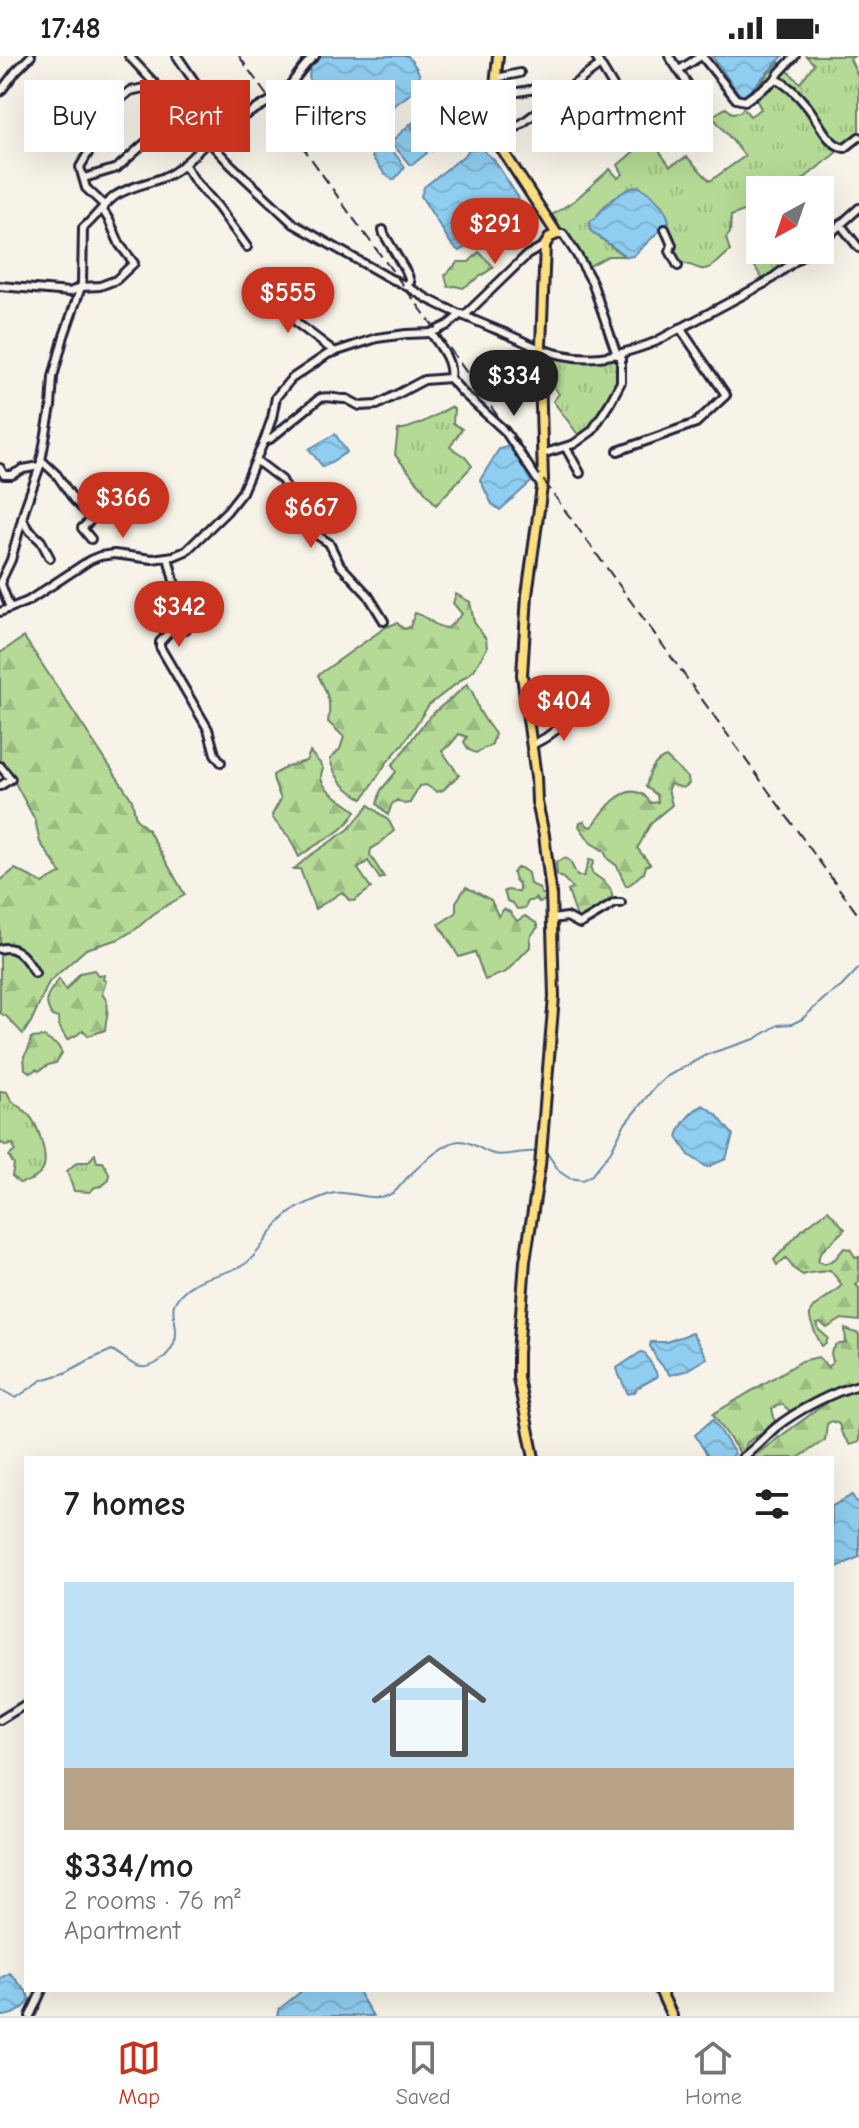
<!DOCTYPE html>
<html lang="en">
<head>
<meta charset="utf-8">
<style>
	:root { --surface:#fff; --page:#f2f2f2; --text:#222; --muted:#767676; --line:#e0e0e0; --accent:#c8321e }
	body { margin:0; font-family:"Comic Neue",sans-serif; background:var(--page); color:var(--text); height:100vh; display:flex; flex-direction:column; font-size:30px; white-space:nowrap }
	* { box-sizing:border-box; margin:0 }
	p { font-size:26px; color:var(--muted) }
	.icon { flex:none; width:44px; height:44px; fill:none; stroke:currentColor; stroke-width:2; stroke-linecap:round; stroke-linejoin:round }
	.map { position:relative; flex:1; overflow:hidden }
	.drawer { position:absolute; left:24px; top:1400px; width:810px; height:536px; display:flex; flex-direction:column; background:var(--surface); border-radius:0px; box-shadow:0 8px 32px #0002 }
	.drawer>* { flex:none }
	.hud { position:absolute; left:24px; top:24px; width:812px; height:72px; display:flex; gap:16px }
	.needle { width:52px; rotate:220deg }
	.fabs { position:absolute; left:746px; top:120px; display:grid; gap:16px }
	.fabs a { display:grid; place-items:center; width:88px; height:88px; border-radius:0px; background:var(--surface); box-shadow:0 8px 32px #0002; font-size:40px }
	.price { position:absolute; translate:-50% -68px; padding:0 18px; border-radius:28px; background:var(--accent); color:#fff; font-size:26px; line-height:52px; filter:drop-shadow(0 2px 4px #0008) }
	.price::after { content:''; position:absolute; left:50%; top:48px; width:24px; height:18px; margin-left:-12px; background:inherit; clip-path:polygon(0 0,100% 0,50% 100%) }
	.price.selected { background:#222; color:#fff }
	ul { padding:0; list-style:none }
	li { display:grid; align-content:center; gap:16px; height:424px; padding:0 40px }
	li+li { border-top:2px solid var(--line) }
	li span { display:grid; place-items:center; height:248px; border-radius:0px; color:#555 }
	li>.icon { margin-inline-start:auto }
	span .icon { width:144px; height:144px; fill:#fffc; stroke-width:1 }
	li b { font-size:34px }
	h2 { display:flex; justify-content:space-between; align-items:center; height:96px; padding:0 40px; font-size:34px }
	.tag { padding:0 28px; border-radius:0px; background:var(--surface); box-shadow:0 8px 32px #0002; font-size:28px; line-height:72px }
	.tag.selected { background:var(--accent); color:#fff }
	.status { display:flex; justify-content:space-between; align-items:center; height:56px; padding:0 40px; background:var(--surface); direction:ltr }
	.status svg { height:22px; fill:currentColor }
	.tabs { display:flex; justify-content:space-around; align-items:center; height:112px; border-top:2px solid var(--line); background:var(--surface); font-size:22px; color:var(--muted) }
	.tabs a { display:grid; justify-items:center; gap:4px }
	.tabs .selected { color:var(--accent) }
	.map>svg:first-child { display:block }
</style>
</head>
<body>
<div class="status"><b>17:48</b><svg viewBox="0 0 49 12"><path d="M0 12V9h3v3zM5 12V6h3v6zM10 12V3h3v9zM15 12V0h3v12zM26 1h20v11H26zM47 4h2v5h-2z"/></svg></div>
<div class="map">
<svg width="859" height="1960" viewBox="0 0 859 1960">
	<defs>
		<pattern id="grass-tufts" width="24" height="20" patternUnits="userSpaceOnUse" patternTransform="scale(2)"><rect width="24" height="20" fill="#b4da95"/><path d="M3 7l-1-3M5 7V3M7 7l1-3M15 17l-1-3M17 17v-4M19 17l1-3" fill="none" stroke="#9abb81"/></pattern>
		<pattern id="forest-firs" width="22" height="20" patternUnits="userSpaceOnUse" patternTransform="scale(2)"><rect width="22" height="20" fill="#b4da95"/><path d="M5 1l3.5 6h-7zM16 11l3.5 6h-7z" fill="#9abb81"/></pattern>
		<pattern id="water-waves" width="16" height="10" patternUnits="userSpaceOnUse" patternTransform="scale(2)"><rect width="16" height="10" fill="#8fcef0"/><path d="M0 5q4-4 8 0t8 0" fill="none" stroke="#7bb1cf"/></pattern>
	</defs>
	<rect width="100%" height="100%" fill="#f7f3e8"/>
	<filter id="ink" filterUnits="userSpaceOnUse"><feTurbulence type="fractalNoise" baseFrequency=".0125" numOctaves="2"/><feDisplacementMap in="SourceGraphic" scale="16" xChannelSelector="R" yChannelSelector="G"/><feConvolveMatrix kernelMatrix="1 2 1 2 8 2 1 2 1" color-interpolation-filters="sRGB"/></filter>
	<g filter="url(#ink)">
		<g fill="url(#grass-tufts)" stroke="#6b7e68" stroke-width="2">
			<path d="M806,0H854L850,3L859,22V78L790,134H760V159L746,154L731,160L730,177L726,182L730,195C722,201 712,215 701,213C693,211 688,207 680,207L673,194L675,188L668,169L669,166L630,132C611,145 598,151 591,175L624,200H608L584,213L566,178L552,159L575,144L610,113L618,122L623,118L618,109L646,85L651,84L670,110L687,101L710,125L745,100L712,60L726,52L732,57L740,56L743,52L750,60L761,53L752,35L779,6L800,27L814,8Z"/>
			<polygon points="760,181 760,194 787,194 793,203 763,224 754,209 763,202 753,187"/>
			<path d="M543,296C573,305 588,304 618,302C622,332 600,360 580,381L553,345L559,338L545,319Z"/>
			<path d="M451,351L454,353L453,367L462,373L450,391L465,401L472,410L436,449L395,399L398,374C419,371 433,360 451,351Z"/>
			<path d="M0,1035L7,1036C12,1049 21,1050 29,1059C38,1069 50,1103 42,1115C37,1123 28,1126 19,1127L12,1120L14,1109L9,1100L15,1095L13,1088L6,1090L2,1087L0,1088Z"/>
			<polygon points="95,1098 97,1106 103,1106 109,1117 109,1124 102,1130 95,1131 90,1136 74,1135 67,1115 77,1106 88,1106"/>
		</g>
		<g fill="url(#forest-firs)" stroke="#6b7e68" stroke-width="2">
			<polygon points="479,196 494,211 463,232 455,230 448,231 445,219 458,206 469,206"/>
			<path d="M456,538L470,546L474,566L486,583L487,592L474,614L429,649L403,688L387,706L363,743C346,734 335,723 330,703L340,693L344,681L328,666C332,645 327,637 318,619L386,571L397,567L404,573L410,571L415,557C430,561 432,571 448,572L462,558L453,547Z"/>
			<polygon points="24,581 132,744 136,763 148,774 185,839 157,855 136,873 119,883 86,893 49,926 31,966 23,978 7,961 0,957 0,825 15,813 43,827 61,817 40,786 35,764 12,721 0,706 0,597"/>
			<path d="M467,628C475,637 475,644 479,654C483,662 490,671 495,678L492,688L476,697L469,694L464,686L467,681L459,678L450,689L442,695L459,719L443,734L437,736L426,729L419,730L410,747L404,748L397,744L392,748L388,759L377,748L381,734L396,716L392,709C406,695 414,677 428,663C439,650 455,641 467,628Z"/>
			<path d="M310,696L320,707L323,713C313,731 343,744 356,755C344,778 318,785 299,801L289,781L273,763L272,759L281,743L274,726L273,719L288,710L306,705Z"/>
			<path d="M666,701L688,722L689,728L683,732L670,728L668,733L672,749C663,757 652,763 647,774C643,781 642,786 637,792L650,808L646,810L644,817C636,820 636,827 626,830L617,810L608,803L604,795L591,787L579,770L580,766L584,765L588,770L592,771C602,757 622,727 642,738C646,740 648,744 651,747L658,746L657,739L646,731C649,718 652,706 666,701Z"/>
			<path d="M369,749L389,765L394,775C386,781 380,789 371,793L370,799L384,821L380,823L368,805L358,813L371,832L354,845L349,844L342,836L315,853L300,813H294L308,801L349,773Z"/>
			<path d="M565,802L570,805L577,820H584L589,804L594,805L591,812L592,817C600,823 613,829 612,841L583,865L578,864L568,835L573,832L563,822L557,819L556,806Z"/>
			<polygon points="517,812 521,812 528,817 530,828 538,831 542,838 548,838 548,842 540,847 535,842 532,845 528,845 525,852 517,853 513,847 507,845 504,835 508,834 519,836 519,828 515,824 513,817"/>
			<polygon points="466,831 491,844 498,860 504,853 510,856 517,865 525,860 536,867 538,871 530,881 530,891 506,916 485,924 475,896 459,901 439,868 456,857 456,846"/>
			<path d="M94,914L98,919H104L103,923L106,925L102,938C112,949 106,960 105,974L88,980L83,974L77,979L67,984L59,970L58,962L52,960C42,942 48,938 59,923L66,934L80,917Z"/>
			<polygon points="44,981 58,990 62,997 56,1007 48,1009 39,1015 36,1013 31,1017 25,1013 24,1000 28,994 31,982"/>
			<path d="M828,1154L845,1173L820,1197L818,1205L825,1208L835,1203L844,1192L850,1193L856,1202L859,1201V1226L856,1229L859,1232V1265L842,1263L827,1272L821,1267L817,1268L819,1274L828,1282L826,1287L822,1290C798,1246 812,1257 842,1229L830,1214C821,1217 812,1215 803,1219L794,1213L786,1202L777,1209L774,1204L802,1174Z"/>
			<polygon points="845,1273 859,1278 859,1326 837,1334 792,1357 782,1348 772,1352 775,1366 747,1387 741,1399 713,1358 802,1305 818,1301 828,1311 833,1306 831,1297 836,1289 846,1287"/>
			<polygon points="859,1333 859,1386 850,1389 842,1378 839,1368 832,1365 827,1368 825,1384 798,1402 751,1402 833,1342"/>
		</g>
		<g fill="url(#water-waves)" stroke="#6389a8" stroke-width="2">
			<path d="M322,0H408C412,6 420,14 420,22C419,39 375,60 362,70C335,69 328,38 309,24L310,11Z"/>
			<polygon points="712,0 783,0 744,41 739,38"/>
			<polygon points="427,57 430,58 446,82 432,95 428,93 412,67"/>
			<polygon points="410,68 427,97 412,109 409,108 391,86"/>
			<path d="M475,87L494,104L518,141L520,148C512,159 500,163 489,171C479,179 471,189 459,195L452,189L421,140L424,131L466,98L472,88Z"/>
			<polygon points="386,89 389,90 405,111 394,124 385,118 372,101 373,98"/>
			<path d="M637,130C649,134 668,153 669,166L633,200L627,201L591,175L589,169L591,164L595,163C603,149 621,135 637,130Z"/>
			<polygon points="335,378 347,396 323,411 309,393"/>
			<polygon points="509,390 513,392 531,426 500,454 492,448 480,424 499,393"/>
			<path d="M703,1049L716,1058L733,1079L726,1103L707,1111L689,1099L677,1081C680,1069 691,1055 703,1049Z"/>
			<polygon points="692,1277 707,1302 685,1315 670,1319 656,1302 650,1290 651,1286 666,1286"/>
			<polygon points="641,1296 645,1297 656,1316 657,1321 637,1332 635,1336 628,1338 619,1319 617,1312"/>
			<polygon points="713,1363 735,1398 729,1402 709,1402 695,1379"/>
			<polygon points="852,1439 859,1450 859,1501 835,1512 832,1508 832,1450"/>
			<path d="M10,1917L26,1935L30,1943C25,1954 12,1960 0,1960V1922Z"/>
			<polygon points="303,1934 357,1934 373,1960 277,1960 279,1953"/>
		</g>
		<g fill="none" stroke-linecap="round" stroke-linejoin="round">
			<g stroke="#6389a8" stroke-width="2">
				<polyline points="543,1096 547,1097 560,1116 569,1122 583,1124 592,1119 611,1095 624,1069 654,1032 666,1021 708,998 755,983 778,969 792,968 802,963 825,942 841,931 859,912"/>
				<path d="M0,1333L16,1342L42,1324L65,1317L91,1303L112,1294C127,1302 137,1318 155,1308C167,1301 177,1289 176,1274C175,1256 167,1251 184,1235C201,1219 225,1220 245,1208C260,1198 267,1179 280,1166C291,1153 311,1145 327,1139C348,1131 372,1149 393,1137C399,1133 404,1124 410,1119C420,1109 446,1085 460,1085C473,1085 482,1096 494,1098C507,1101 522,1094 536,1096"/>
			</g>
			<g stroke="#22223b" stroke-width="12">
				<g id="minor">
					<path d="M129,0L230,108L294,168L391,223C407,228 419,239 434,246C458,258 483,268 507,278C519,283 530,289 541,293C583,308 614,302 655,286L767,226L810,194"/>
					<polyline points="177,0 205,41 220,59 232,68"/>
					<polyline points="595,0 631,60 630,64 604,81"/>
					<path d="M702,0L736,43L745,45L776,23C788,29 798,39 806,49C818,62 826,89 845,92L859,81"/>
					<polyline points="679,14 701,0"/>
					<polyline points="496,22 520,17"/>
					<polyline points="776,23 779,17 795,0"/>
					<polyline points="0,36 16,15 31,0"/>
					<polyline points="560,39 575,64"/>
					<polyline points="494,40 536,33"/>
					<polyline points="661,75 677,56 691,36 689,30 669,0"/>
					<path d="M206,82L282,38C295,26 301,10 315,0"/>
					<polyline points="497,86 600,9"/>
					<polyline points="184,108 195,125 218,151 247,191"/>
					<polyline points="84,122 117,112 145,87 150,84 190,81 199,74"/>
					<polyline points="104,149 86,132 80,111 119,44 130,35 148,31 153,26"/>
					<polyline points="840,168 859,192"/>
					<polyline points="665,173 672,189 670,195 678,210"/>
					<polyline points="383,174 384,178 408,219 410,226 407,228"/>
					<polyline points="557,178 563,178 577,199 592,226 617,299"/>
					<polyline points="820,187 859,152"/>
					<polyline points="0,230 70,236 81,231 100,230 116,224 134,207 120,189 109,164 102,153"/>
					<polyline points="274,234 298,268 335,296"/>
					<polyline points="464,260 527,199 545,189"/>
					<polyline points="450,322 462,336 505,375 541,429"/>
					<path d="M264,385L270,383L320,342C330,339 337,344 347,343L360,350L377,349L424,324L450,322C453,306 440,290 431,277"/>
					<polyline points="566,392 580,417"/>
					<polyline points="618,395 696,367 726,339 680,272"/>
					<polyline points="542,398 574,388 592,375 611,345 621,326 621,299"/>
					<polyline points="41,404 57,419 74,444 88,458 91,464 82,472 91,483"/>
					<polyline points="257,405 282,424 303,465 312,476 329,487 340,509 368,539 384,565"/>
					<polyline points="0,412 4,419 12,419 23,413 40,410"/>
					<polyline points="23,463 27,472 41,485 50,502"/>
					<polyline points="168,501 186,573 171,574 160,586 160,591 208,673 215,698 221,706"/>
					<polyline points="2,525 1,528 10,552"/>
					<path d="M0,527L11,504L25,452L40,410L51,351L53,321L64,280L82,228L83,172C95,162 103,149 115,140C133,128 157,127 174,116C187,108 197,95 208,85"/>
					<polyline points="0,556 28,545 90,504 100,500 114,498 152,503 174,500 186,495 227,455 242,436 264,385 272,362 276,341 291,323 328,298 377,282 406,278 431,277 448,269 461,258"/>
					<polyline points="532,689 545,682 582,655"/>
					<polyline points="0,710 11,723 0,730"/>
					<polyline points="552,863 567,861 580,868 615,847 621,847"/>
					<path d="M0,893C17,888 27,904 35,917"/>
					<path d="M742,1402C754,1393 764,1382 775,1372C796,1355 832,1336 859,1329"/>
					<polyline points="0,1664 26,1648"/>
					<polyline points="30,1960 42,1934"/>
				</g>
			</g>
			<g stroke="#22223b" stroke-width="14">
				<g id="major">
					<polyline points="498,0 491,71 497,86 557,178 550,181 545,189 540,315 543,424 527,539 522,619 536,721 537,746 544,779 551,836 554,941 540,1110 525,1205 518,1297 518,1322 534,1402"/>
					<polyline points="660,1934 672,1960"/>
				</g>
			</g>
			<use href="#minor" stroke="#f7f3e8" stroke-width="6"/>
			<use href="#major" stroke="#fedf80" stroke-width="8"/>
			<polyline stroke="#22223b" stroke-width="2" stroke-dasharray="12 6" stroke-linecap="butt" points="239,0 350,158 437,275 564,453 859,860"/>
		</g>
	</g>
</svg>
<div class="fabs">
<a><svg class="needle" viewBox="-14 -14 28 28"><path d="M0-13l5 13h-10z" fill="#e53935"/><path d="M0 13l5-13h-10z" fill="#767676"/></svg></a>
</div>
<b class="price" style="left:495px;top:210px">$291</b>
<b class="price" style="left:288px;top:279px">$555</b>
<b class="price selected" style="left:514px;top:362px">$334</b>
<b class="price" style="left:123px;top:484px">$366</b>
<b class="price" style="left:311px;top:494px">$667</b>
<b class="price" style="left:179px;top:593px">$342</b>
<b class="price" style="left:564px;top:687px">$404</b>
<div class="hud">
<a class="tag">Buy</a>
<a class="tag selected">Rent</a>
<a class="tag">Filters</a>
<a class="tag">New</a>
<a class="tag">Apartment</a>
</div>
<section class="drawer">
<h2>7 homes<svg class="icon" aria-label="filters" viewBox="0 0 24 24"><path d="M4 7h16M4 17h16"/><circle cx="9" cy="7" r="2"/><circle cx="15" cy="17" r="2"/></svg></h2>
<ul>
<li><span style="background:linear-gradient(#bfe0f5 75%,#b9a48a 0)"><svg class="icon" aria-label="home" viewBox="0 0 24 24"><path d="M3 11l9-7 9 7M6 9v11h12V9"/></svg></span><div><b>$334/mo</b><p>2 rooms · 76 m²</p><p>Apartment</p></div></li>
</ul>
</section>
</div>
<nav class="tabs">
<a class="selected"><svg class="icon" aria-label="map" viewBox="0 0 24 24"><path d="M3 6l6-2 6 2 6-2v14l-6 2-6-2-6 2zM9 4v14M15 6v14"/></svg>Map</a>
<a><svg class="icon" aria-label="saved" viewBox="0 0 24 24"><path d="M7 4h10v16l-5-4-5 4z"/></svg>Saved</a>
<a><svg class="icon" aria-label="home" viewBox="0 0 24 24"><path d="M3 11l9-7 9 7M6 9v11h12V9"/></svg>Home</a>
</nav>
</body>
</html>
